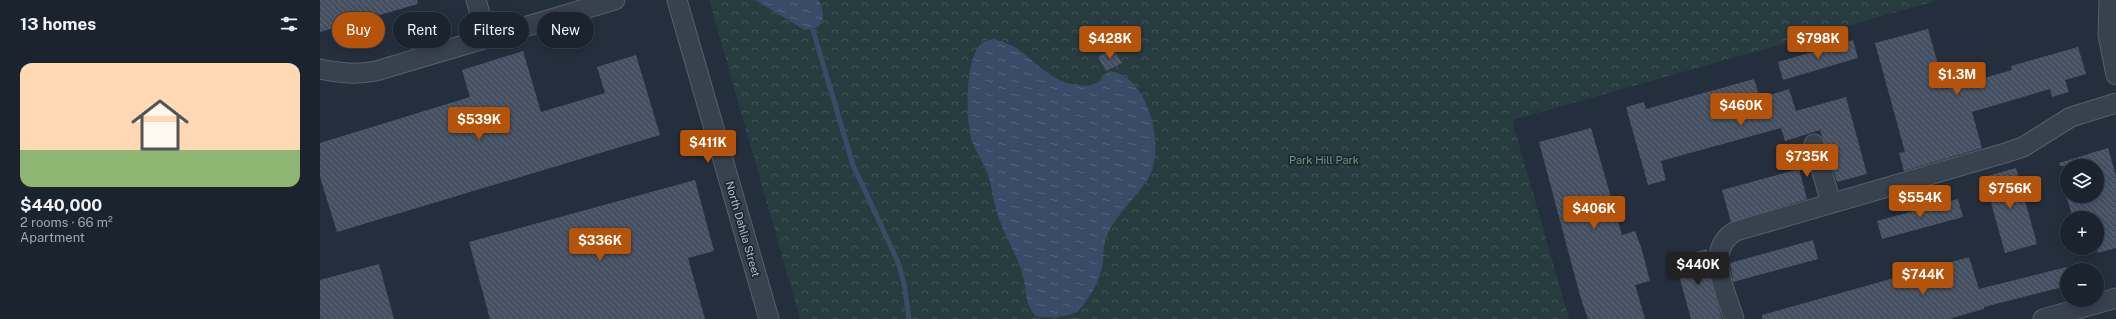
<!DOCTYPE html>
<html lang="en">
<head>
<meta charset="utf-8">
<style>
	:root { --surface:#1b232e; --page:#282f3a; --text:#f1f3f6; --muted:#a0a4aa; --line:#39404a; --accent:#b45309 }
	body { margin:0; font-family:"Public Sans",sans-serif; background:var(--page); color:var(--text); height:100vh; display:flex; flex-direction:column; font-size:15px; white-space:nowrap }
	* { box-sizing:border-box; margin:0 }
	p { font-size:13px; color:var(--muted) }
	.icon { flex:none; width:22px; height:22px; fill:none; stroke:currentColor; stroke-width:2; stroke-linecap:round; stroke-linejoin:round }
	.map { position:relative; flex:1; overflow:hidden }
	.drawer { display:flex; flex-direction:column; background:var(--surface); width:320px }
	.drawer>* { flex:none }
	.banner { position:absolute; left:12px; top:12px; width:380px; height:36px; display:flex; gap:8px }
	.buttons { position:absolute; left:1740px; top:159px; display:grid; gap:8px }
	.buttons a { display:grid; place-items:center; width:44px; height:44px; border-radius:50%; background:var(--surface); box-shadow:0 2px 10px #0003,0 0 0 1px var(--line); font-size:20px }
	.price { position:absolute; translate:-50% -34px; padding:0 9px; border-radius:4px; background:var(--accent); color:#fff; font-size:13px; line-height:26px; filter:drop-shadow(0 1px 2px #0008) }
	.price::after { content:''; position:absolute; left:50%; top:24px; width:12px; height:9px; margin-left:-6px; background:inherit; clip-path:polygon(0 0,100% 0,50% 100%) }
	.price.active { background:#222; color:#fff }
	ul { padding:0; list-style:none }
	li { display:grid; align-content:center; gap:8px; height:212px; padding:0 20px }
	li span { display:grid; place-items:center; height:124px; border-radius:12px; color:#555 }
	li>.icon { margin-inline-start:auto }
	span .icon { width:72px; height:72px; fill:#fffc; stroke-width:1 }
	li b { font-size:17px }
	h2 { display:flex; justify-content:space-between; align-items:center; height:48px; padding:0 20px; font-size:17px }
	.pill { padding:0 14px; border-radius:18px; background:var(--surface); box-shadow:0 2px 10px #0003,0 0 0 1px var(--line); font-size:14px; line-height:36px }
	.pill.active { background:var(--accent); color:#fff }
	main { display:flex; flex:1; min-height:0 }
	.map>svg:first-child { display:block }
</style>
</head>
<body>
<main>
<section class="drawer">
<h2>13 homes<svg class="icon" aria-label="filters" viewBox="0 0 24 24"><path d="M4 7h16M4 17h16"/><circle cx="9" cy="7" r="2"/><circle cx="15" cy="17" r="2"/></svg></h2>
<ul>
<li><span style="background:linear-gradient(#ffd9b3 70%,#8fb573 0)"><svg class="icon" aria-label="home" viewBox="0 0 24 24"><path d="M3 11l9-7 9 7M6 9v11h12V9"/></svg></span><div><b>$440,000</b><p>2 rooms · 66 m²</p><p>Apartment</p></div></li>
</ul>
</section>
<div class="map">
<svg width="1796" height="319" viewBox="0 0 1796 319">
	<defs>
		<pattern id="forest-crowns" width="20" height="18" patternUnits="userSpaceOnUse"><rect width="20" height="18" fill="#263c3f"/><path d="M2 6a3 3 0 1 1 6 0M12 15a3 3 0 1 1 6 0" fill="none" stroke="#435659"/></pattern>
		<pattern id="water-ripples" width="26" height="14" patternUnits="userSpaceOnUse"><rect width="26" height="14" fill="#394c67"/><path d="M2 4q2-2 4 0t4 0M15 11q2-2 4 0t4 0" fill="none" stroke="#53647b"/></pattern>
		<pattern id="building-back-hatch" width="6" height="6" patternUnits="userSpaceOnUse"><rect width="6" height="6" fill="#455162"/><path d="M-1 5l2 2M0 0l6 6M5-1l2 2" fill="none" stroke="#5d6877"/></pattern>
	</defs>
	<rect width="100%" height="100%" fill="#242f3e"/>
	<polygon fill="url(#forest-crowns)" points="389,0 1619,0 1192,120 1249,319 480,319"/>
	<g fill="url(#water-ripples)">
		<path d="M435,0H499C503,11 506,18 498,27L485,30Z"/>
		<path d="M675,39C682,42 690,44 696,48C714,60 726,76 747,83C755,85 770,88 777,83C783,79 785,69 795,72C830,82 846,150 828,179C818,195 803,208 793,224C780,243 786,252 781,271C778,284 769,298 761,308C753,318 726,319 716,316C703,304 707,284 701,269C694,250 683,232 677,213C673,199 672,185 667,172C662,159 652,147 650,133C646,115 645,51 664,42C667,40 672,40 675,39Z"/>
	</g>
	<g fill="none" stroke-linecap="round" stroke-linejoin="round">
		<polyline stroke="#394c67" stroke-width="5" points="493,30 533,165 578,262 584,283 589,319"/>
	</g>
	<g fill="url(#building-back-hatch)">
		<polygon points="0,0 97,0 98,4 0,32"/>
		<polygon points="1608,29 1625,89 1692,70 1691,66 1758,47 1766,74 1745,80 1749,92 1732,97 1730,89 1652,112 1662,148 1584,171 1579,153 1585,152 1555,43"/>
		<polygon points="1533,40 1538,58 1463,80 1458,62"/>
		<polygon points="793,48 802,63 786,71 778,57"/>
		<polygon points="203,51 221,112 285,93 277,67 316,55 340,135 17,232 0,177 0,143 150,97 142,70"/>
		<polygon points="1434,79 1440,98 1469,89 1476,111 1526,97 1547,174 1517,182 1500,130 1465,141 1461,128 1341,161 1346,180 1328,185 1306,107 1324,102 1326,109"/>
		<polygon points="1271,128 1302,235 1315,231 1321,247 1330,281 1315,285 1325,319 1268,319 1261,299 1219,142"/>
		<polygon points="1788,148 1796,176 1796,248 1777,253 1777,218 1753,218 1746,196 1777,196 1777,166 1740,166 1739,163"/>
		<polygon points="1696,168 1717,244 1685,253 1664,177"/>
		<polygon points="1479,169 1487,199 1411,222 1402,190"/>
		<polygon points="375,180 394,251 368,258 385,319 170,319 149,242"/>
		<polygon points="1638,199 1643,217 1562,239 1557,221"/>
		<polygon points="1493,240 1498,259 1413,282 1410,263"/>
		<polygon points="1387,249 1389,274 1402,319 1371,319 1354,257"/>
		<polygon points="1649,257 1659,289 1747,267 1747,286 1664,307 1664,309 1629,319 1442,319 1442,315"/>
		<polygon points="59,264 74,319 0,319 0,280"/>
	</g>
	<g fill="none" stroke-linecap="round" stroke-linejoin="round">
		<g stroke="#565f6c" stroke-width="21">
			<g id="minor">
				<polyline points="156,0 167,37"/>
				<polyline points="357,0 449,319"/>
				<polyline points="1789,0 1788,35 1796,75"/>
				<path d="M0,69C20,73 36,75 56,71L295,0"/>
				<polyline points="1494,144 1511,203"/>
				<path d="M1414,319C1406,292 1383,249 1416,231L1685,153L1703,147L1751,117L1796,103"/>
				<polyline points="1723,319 1796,298"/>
			</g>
		</g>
		<use href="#minor" stroke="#38414e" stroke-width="19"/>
	</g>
	<g text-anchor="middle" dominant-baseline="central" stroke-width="3.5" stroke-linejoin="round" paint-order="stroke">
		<g font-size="11" fill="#6b9a76" stroke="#1d2633">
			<text x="1004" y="160">Park Hill Park</text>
		</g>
		<g font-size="11" fill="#b4bcc9" stroke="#1d2633">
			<text transform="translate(423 229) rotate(74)">North Dahlia Street</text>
		</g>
	</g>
</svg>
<div class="buttons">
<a><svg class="icon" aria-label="layers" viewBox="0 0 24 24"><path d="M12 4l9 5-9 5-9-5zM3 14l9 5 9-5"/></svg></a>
<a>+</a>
<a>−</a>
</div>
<b class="price" style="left:790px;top:60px">$428K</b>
<b class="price" style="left:1498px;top:60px">$798K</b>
<b class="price" style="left:1637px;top:96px">$1.3M</b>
<b class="price" style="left:1421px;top:127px">$460K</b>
<b class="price" style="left:159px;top:141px">$539K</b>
<b class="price" style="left:388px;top:164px">$411K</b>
<b class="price" style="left:1487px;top:178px">$735K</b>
<b class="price" style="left:1690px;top:210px">$756K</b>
<b class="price" style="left:1600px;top:219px">$554K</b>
<b class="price" style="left:1274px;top:230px">$406K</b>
<b class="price" style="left:280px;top:262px">$336K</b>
<b class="price active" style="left:1378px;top:286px">$440K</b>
<b class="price" style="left:1603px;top:296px">$744K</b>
<div class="banner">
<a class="pill active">Buy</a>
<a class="pill">Rent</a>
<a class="pill">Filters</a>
<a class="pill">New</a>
</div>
</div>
</main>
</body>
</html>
